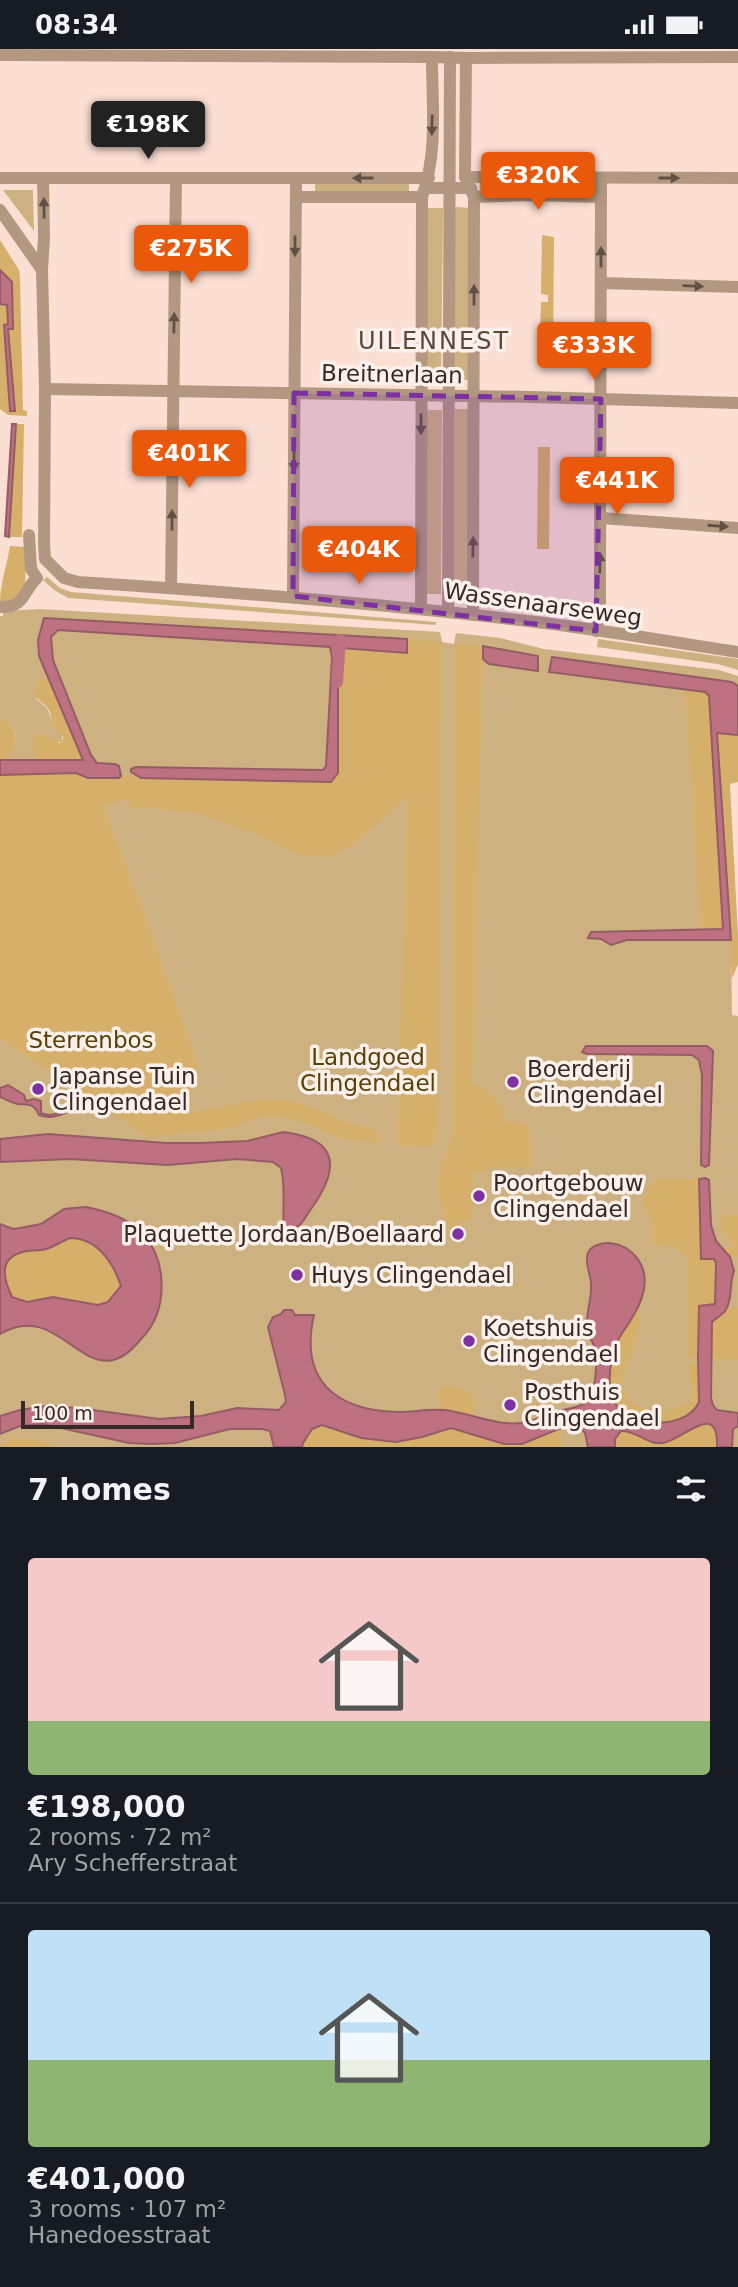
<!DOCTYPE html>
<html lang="en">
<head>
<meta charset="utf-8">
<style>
	:root { --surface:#171b24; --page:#242831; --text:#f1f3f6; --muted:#9ea1a6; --line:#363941; --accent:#ea580c }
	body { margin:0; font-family:"DejaVu Sans",sans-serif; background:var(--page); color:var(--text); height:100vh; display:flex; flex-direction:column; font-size:26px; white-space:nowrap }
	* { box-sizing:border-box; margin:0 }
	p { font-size:23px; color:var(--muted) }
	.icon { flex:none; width:38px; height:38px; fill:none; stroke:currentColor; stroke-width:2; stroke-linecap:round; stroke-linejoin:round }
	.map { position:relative; height:1398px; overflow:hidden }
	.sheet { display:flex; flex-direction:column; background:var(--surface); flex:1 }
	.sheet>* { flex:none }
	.scale { position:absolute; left:21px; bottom:18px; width:173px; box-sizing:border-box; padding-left:7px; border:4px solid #352a25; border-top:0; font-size:19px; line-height:24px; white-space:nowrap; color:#352a25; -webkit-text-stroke:5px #fcf0eb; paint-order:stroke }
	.price { position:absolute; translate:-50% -60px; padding:0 16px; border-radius:7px; background:var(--accent); color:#fff; font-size:23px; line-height:46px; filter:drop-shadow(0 2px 4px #0008) }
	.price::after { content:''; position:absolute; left:50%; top:42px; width:21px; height:16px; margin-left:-10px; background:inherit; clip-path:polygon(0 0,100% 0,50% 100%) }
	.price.selected { background:#222; color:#fff }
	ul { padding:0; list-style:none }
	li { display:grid; align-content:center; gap:14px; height:371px; padding:0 28px }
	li+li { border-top:2px solid var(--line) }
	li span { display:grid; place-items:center; height:217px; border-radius:7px; color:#555 }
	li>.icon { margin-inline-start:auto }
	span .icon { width:126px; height:126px; fill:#fffc; stroke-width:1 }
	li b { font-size:30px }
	h2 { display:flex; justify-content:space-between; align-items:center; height:84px; padding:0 28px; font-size:30px }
	.status { display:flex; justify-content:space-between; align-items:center; height:49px; padding:0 35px; background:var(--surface); direction:ltr }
	.status svg { height:19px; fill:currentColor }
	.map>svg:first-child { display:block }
</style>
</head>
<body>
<div class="status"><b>08:34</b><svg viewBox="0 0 49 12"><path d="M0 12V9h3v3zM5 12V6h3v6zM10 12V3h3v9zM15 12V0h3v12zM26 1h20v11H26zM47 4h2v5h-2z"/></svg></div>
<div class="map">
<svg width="738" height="1398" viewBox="0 0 738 1398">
	<rect width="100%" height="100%" fill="#fcdfd3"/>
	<g fill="#cdb181" fill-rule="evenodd">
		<polygon points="315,132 409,134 409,142 315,143"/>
		<polygon points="480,134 587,137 587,145 480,142"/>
		<polygon points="3,141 33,141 34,182"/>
		<polygon points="455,158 471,159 471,331 455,331"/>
		<polygon points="426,159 443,159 441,333 425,333"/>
		<polygon points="455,360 472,360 471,546 454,546"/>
		<polygon points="425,361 442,361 441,545 425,545"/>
		<polygon points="47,528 60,539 71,543 436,573 436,576 68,549 54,541 43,531"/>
		<path d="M40,560L440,583L442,593L454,595L456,584L500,589L544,600L719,621L738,627V637L732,633L705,643L709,647L711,682L717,683L731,891L732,966L738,967V1398H0V711H4C17,693 23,682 0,669V567H3V562ZM49,630L81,713L57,693H62V685L50,673C51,660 45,657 36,650Z"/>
		<polygon points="598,590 738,610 738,621 718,615 597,598"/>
	</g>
	<g fill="#d6b06a">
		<polygon points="542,186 554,188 553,310 539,310 541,253 548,253 548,246 541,245"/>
		<polygon points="0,191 19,221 20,230 23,361 27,362 27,367 8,366 0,360 0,255 7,255 8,275 4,275 10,361 15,361 8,280 12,280 1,224 0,221"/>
		<polygon points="16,375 24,375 22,488 9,488"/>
		<polygon points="538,398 550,398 549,500 537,500"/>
		<path d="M10,497L26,498L25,544L13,552L0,554C0,535 7,516 10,497Z"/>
		<polygon points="407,590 441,593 438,1080 433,1098 397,1096 407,748 352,797 325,809 299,806 253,784 201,765 156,759 133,759 129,757 127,750 103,757 144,864 198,1017 184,1065 263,1050 288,1051 323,1062 347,1074 378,1081 381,1084 381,1094 341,1089 306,1074 282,1068 259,1068 231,1079 149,1088 0,990 0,726 76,724 88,729 135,726 141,729 338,724 338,602 341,599 407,603"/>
		<path d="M455,595L483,597L472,1035C489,1036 493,1050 504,1061V1073C509,1073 517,1072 522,1073C533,1077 532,1109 532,1119L486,1118V1123H473L472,1172H459L457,1189L446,1172L439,1147L437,1134L442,1113L450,1091L453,1069Z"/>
		<path d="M41,629L49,630L81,705L82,712H38L31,696L35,686C46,682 50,689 59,694L62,693L63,688L50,675C50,672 51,665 50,663C44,649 22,650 41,629Z"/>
		<polygon points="685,641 705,643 709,647 723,881 700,881"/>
		<path d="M0,669C20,677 20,699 4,711H0Z"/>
		<polygon points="717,683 738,686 738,733 730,735 738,887 738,915 732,930"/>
		<path d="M658,1129L699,1130L701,1209L714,1210L716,1214L715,1255L699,1257L698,1309H688V1212C680,1197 668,1197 652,1195L651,1171L642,1156L645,1143Z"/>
		<polygon points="720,1166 738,1166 738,1208 730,1208 724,1199 731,1199 731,1191 722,1184"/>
		<path d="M70,1189C97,1189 112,1213 121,1237L108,1254L98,1256L53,1248L27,1253L12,1248L3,1231L7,1210L13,1205L47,1200Z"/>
		<path d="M639,1257C639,1268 639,1279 636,1290C632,1304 621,1324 624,1338C629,1368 678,1367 692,1349L689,1314H698L699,1353C687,1382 629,1379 614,1354C606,1341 609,1319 613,1305C617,1287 630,1273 639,1257Z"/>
		<polygon points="733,1258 738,1258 738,1311 711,1310 712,1273 726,1260"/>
		<polygon points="454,1337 469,1343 474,1350 473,1367 442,1361 436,1344 442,1338"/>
		<path d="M702,1375L714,1378L718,1384L717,1398H615V1390L621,1382C634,1381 641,1392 653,1393C673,1395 684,1378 702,1375Z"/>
		<path d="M322,1376L330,1378L342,1384L379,1392L422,1388L451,1379L504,1395L544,1387L560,1379L561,1398H303C304,1387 312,1380 322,1376Z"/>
		<polygon points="13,1389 37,1391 58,1398 0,1398"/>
	</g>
	<g fill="#be7180" stroke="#955c65" stroke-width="2" fill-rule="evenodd">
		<polygon points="0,221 12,233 13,280 8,280 15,362 10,362 4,276 8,275 7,256 0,255"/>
		<polygon points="12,375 16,375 9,488 5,487"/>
		<polygon points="44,569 407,590 407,604 341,599 338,601 338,724 331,733 141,729 131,723 131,720 136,718 323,721 326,717 332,609 330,598 58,581 51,588 53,611 91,706 97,714 115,715 119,717 121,727 119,729 88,729 76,724 0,726 0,711 83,711 39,607 38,591"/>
		<polygon points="483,597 538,607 538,622 489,615 483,610"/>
		<polygon points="552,608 732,633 738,637 738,686 717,684 731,891 627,891 611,896 601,890 588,889 591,883 723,880 709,647 705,643 549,623"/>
		<polygon points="586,997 707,997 713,1002 709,1116 705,1118 701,1116 702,1026 699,1011 692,1006 587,1005 582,1003"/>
		<path d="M8,1036L24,1046L26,1052L34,1050L41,1052V1064C52,1070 65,1060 76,1057L79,1059C64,1063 55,1072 39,1066C34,1054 29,1056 18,1055C12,1054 6,1050 0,1048V1039Z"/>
		<path d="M283,1083C340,1090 340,1119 311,1160C304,1170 301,1179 288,1182L284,1179C282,1159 286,1138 281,1119L273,1113L237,1110L168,1116L70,1110L0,1113V1090L48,1085L166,1094H200L247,1092Z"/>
		<path d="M705,1129L709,1131L711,1176L716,1192L730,1208L734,1222C729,1234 733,1251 725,1262C722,1266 716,1269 712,1273L711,1349L713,1356L717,1361L738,1364V1377L733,1380L732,1398H717C719,1349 682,1392 663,1394C647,1396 636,1381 621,1382L615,1390V1398H588L585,1384L580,1378L566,1377L522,1395H504L451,1379L422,1388L396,1393L361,1389L322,1376L312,1380L303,1394L302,1398H274L270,1382L262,1380H230L175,1394L152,1395L129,1394L43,1375L20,1377L0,1385V1367L20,1361L46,1357L78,1359L159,1370L201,1367L237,1359L279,1361L286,1353L285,1346L268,1278L273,1268L281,1265L284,1261H292L295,1266H314C299,1331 335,1361 397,1363C413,1363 429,1360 444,1361C472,1364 499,1379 527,1373C538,1371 547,1365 557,1362C566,1360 580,1359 587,1353C596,1345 597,1313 596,1302C594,1293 587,1287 587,1277C586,1263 592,1250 591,1235C591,1226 584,1213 588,1204C589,1201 593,1198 595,1197C605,1192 617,1194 626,1199C653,1217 647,1245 632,1269C627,1278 620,1285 616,1296C610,1310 609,1327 610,1342C615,1378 685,1385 699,1353L698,1309L699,1257L715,1255L716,1214L714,1210H701L699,1130Z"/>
		<path d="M86,1158C107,1162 128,1169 143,1185C168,1213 168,1262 142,1289C134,1298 126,1308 113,1311C77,1320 52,1254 0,1285V1175L13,1180L20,1179L41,1175L64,1160ZM70,1189C97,1189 113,1213 121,1237L108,1253L98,1256L53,1248L27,1253L12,1248C1,1225 0,1207 27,1202C34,1201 42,1202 49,1199C56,1196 63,1192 70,1189Z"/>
	</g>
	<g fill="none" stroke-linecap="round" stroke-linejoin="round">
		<polyline stroke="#be7180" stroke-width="12" points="337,633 340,591"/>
		<g stroke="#b29881" stroke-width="12">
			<polyline points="0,6 432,8 466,9 738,8"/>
			<polyline points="466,9 465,128 474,148 473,566"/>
			<polyline points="465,128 738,129"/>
			<polyline points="0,129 429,129"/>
			<path d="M43,129L44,189L42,221L45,340L44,495L45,510L64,529L78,533C234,543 389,555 544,574C608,582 673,593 738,603"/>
			<polyline points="426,139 471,139"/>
			<polyline points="296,148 422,148"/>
			<polyline points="474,148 529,146 601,148"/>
			<polyline points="0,161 42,221"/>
			<polyline points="601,234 738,238"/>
			<polyline points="45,340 532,348 738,354"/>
			<polyline points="601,469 738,479"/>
			<polyline points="171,539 176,129"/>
			<polyline points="293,547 296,129"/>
			<path d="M1,558C26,558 22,543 37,529L31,520L29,486"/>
			<path d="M421,560L422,148C438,104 432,54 432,8"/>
			<polyline points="448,563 450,8"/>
			<polyline points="596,582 600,566 600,519 601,129"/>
		</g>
	</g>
	<defs><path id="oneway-solid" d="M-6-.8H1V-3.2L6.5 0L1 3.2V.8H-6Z" transform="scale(1.75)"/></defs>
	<g fill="#615045">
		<use href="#oneway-solid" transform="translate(432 76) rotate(91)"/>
		<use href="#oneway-solid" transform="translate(363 129) rotate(-180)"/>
		<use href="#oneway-solid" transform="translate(669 129)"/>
		<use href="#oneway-solid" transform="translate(44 159) rotate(-91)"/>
		<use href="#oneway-solid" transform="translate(295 197) rotate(90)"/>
		<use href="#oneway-solid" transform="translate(601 208) rotate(-90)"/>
		<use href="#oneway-solid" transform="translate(693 237) rotate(2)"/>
		<use href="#oneway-solid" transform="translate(474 246) rotate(-90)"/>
		<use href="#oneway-solid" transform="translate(174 274) rotate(-89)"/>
		<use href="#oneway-solid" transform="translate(421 375) rotate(90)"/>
		<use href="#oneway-solid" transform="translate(294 412) rotate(90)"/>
		<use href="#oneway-solid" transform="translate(172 471) rotate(-90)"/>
		<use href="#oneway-solid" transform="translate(718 477) rotate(4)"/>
		<use href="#oneway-solid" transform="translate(473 498) rotate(-89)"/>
		<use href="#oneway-solid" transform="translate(600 514) rotate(-89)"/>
	</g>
	<path fill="#7d30a2" fill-opacity="0.2" stroke="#7d30a2" stroke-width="5" stroke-dasharray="14 9" stroke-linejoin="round" d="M294,344L601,350L596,582L293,547Z"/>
	<g fill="#7d30a2" stroke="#fcf0eb" stroke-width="2.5">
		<circle cx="513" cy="1033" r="7"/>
		<circle cx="38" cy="1040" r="7"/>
		<circle cx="479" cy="1147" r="7"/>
		<circle cx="458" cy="1185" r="7"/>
		<circle cx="297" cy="1226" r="7"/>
		<circle cx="469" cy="1292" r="7"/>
		<circle cx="510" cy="1356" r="7"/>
	</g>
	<g text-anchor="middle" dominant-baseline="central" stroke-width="7" stroke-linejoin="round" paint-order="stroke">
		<g font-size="23" fill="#352a25" stroke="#fcf0eb">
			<text transform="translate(392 325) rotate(1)">Breitnerlaan</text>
			<text transform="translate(543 555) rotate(8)">Wassenaarseweg</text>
		</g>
		<g font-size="23" fill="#594005" stroke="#fcf0eb">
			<text x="91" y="991">Sterrenbos</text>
			<text x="368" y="1008">Landgoed<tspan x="368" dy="26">Clingendael</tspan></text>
		</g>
		<g font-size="23" fill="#352a25" stroke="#fcf0eb" text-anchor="start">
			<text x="527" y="1020">Boerderij<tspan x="527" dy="26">Clingendael</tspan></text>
			<text x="52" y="1027">Japanse Tuin<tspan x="52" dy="26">Clingendael</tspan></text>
			<text x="493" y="1134">Poortgebouw<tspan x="493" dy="26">Clingendael</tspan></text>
			<text x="444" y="1185" text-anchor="end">Plaquette Jordaan/Boellaard</text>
			<text x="311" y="1226">Huys Clingendael</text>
			<text x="483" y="1279">Koetshuis<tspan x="483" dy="26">Clingendael</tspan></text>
			<text x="524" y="1343">Posthuis<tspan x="524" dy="26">Clingendael</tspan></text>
		</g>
		<g font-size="24" letter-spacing="2" fill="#5d463c" stroke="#fcf0eb">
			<text x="434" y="292">UILENNEST</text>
		</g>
	</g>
</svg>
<div class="scale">100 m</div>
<b class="price selected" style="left:148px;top:112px">€198K</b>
<b class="price" style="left:538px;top:163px">€320K</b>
<b class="price" style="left:191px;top:236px">€275K</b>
<b class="price" style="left:594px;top:333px">€333K</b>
<b class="price" style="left:189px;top:441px">€401K</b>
<b class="price" style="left:617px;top:468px">€441K</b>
<b class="price" style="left:359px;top:537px">€404K</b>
</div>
<section class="sheet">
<h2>7 homes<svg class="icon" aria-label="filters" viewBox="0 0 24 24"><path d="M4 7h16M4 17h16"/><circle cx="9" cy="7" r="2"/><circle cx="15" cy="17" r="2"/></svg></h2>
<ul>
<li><span style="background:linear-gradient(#f6c9c9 75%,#8fb573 0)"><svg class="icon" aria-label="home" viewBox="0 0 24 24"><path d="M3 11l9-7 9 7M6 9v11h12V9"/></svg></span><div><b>€198,000</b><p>2 rooms · 72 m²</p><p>Ary Schefferstraat</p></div></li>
<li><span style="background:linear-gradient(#bfe0f5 60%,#8fb573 0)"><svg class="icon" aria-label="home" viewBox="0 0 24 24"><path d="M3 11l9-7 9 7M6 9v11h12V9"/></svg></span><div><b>€401,000</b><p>3 rooms · 107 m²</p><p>Hanedoesstraat</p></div></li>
</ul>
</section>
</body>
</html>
